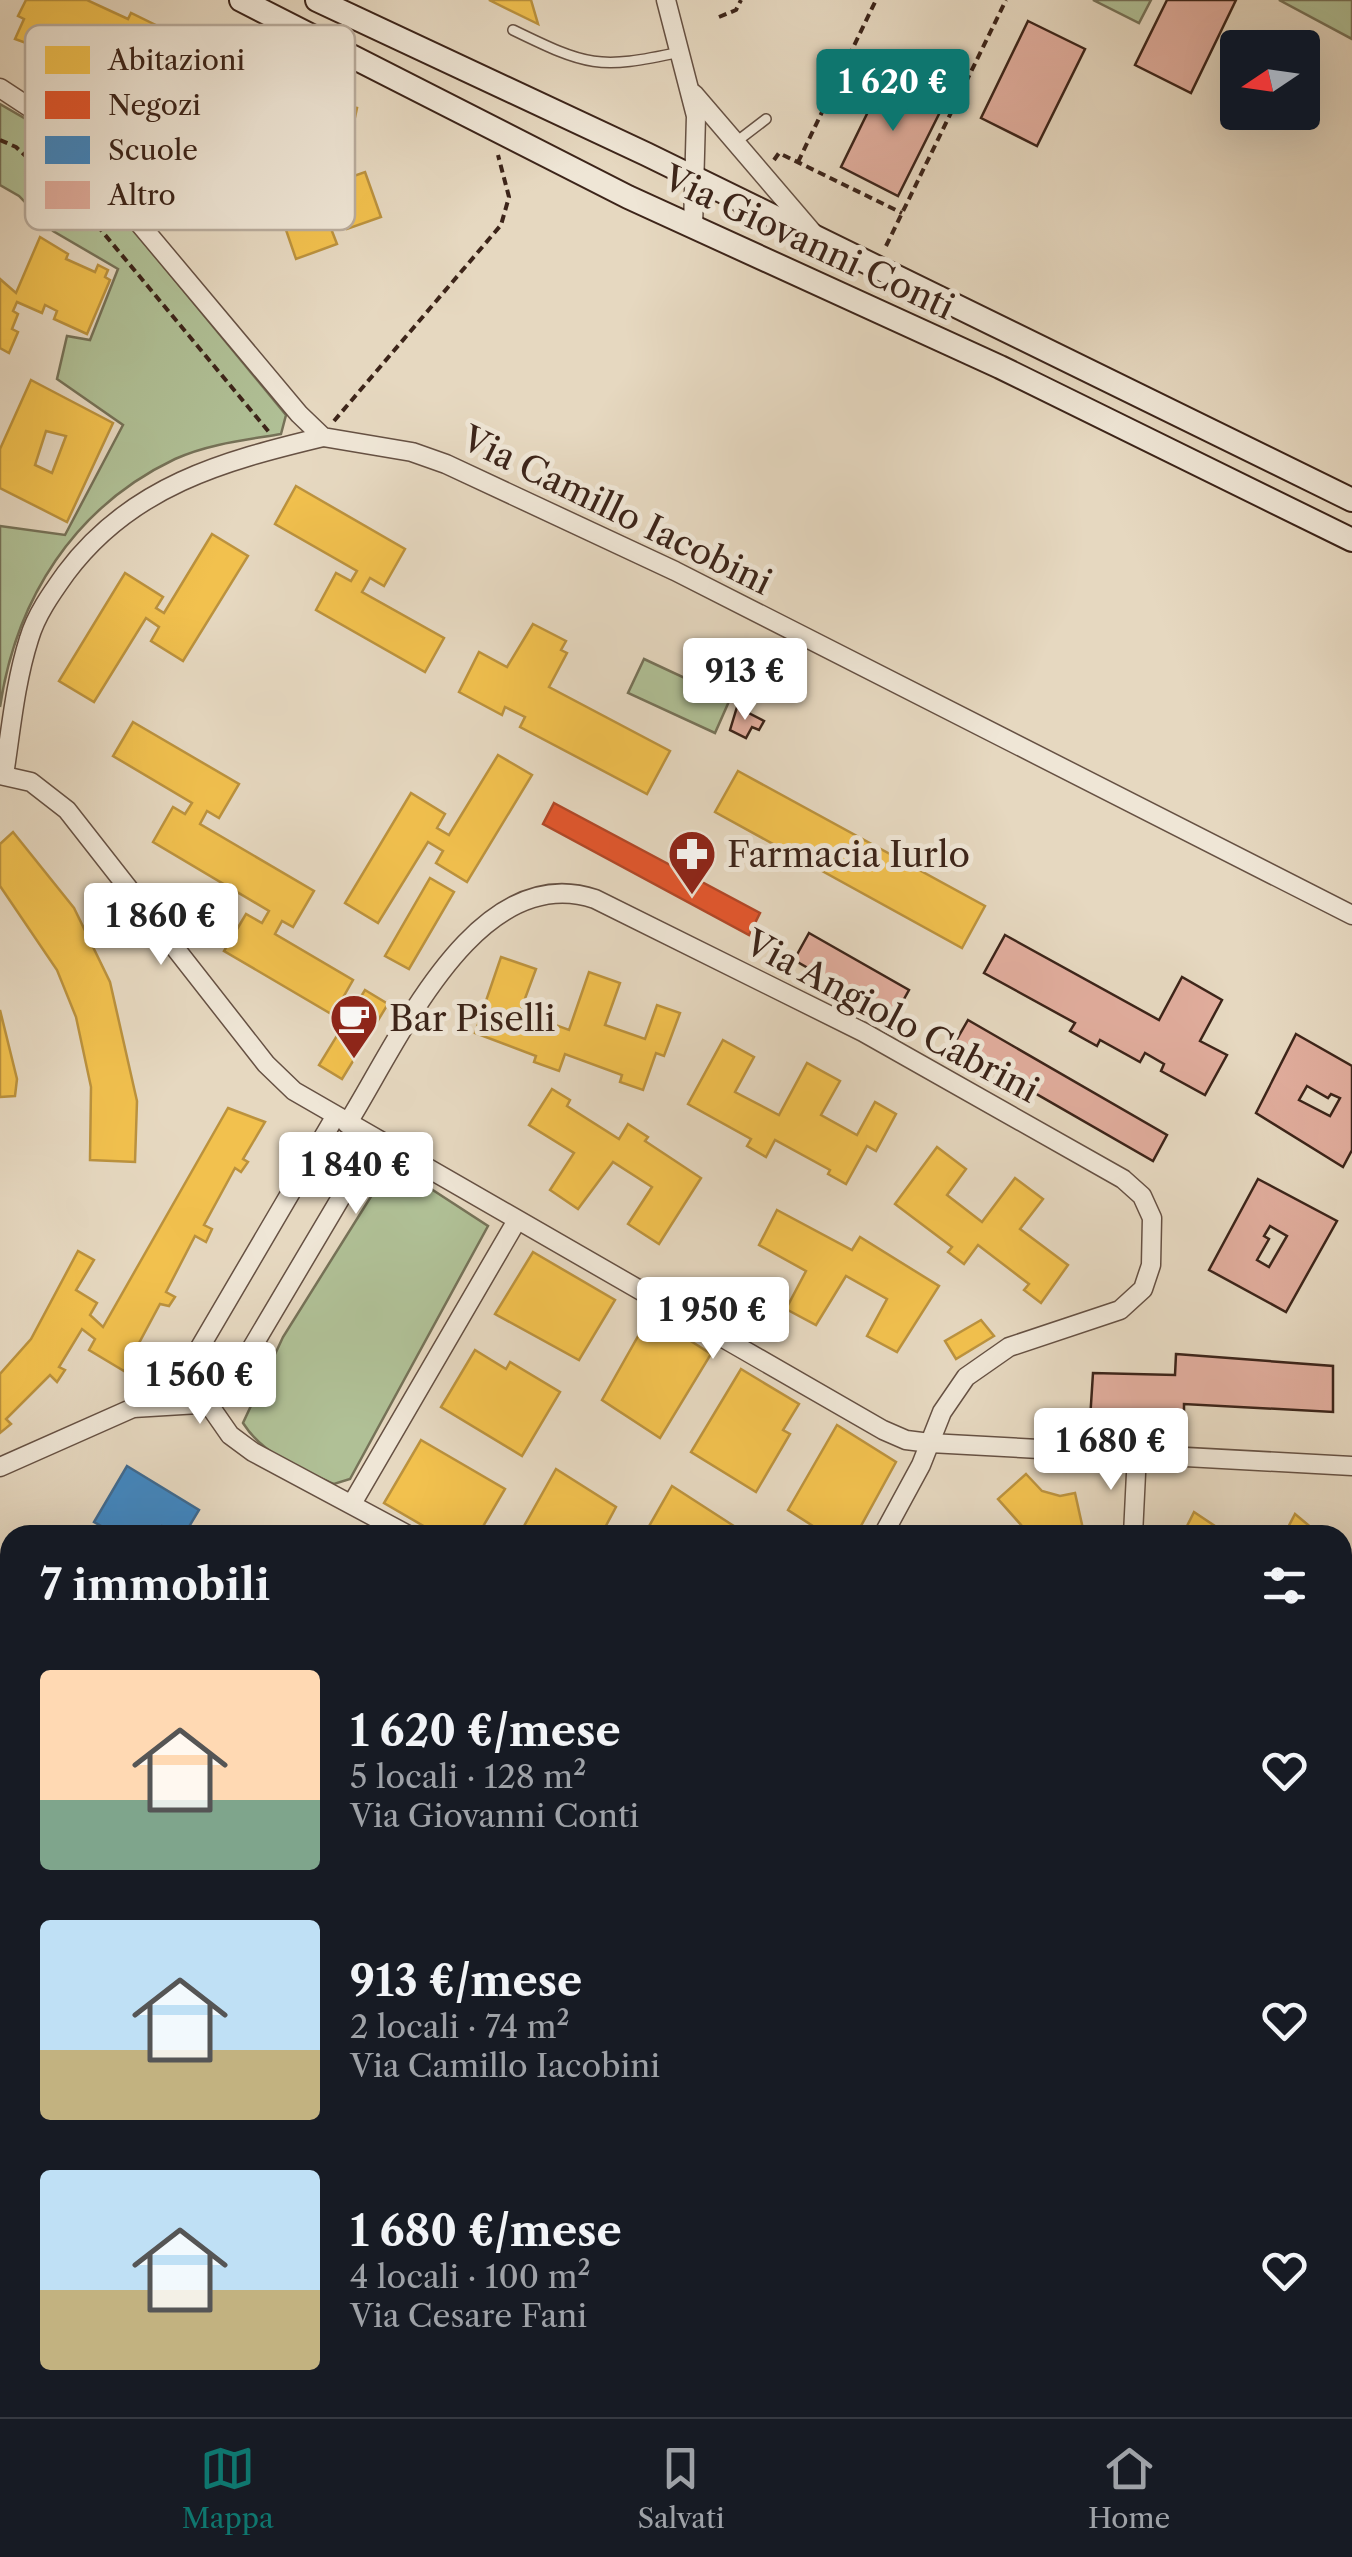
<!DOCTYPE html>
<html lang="it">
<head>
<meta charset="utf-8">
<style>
	:root { --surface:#171b24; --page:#20242c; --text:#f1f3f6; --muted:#9ea1a6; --line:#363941; --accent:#0f766e }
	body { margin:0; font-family:"Libre Caslon Text",serif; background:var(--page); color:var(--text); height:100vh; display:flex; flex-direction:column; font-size:38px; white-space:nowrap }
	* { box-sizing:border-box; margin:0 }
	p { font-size:32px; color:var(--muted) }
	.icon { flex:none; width:55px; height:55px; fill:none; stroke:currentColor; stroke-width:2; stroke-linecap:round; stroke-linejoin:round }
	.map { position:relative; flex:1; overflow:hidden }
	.sheet { position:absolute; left:0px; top:1525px; width:1352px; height:892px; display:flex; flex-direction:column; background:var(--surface); border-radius:30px 30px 0 0; box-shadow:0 10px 40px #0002 }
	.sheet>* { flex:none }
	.needle { width:65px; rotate:257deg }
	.buttons { position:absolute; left:1220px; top:30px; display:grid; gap:20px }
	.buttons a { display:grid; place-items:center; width:100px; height:100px; border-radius:10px; background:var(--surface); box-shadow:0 10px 40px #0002; font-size:50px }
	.price { position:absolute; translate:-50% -85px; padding:0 22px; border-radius:10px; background:#fff; color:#222; font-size:32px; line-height:65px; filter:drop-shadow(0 2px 5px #0008) }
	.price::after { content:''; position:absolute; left:50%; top:60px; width:30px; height:22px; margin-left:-15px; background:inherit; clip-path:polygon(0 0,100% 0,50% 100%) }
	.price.current { background:var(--accent); color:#fff }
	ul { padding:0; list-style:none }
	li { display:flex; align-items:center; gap:30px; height:250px; padding:0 40px }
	li span { display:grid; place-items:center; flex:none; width:280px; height:200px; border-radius:10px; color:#555 }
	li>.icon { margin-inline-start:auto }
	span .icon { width:120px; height:120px; fill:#fffc; stroke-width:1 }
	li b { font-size:42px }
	h2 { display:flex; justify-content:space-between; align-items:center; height:120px; padding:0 40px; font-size:42px }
	.dock { display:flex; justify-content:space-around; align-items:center; height:140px; border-top:2px solid var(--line); background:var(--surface); font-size:28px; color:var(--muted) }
	.dock a { display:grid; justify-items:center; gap:5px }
	.dock .current { color:var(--accent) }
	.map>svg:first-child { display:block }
</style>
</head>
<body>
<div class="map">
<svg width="1352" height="2417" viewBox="0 0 1352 2417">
	<rect width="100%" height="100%" fill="#e6d8c0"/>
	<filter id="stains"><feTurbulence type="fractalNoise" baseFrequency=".002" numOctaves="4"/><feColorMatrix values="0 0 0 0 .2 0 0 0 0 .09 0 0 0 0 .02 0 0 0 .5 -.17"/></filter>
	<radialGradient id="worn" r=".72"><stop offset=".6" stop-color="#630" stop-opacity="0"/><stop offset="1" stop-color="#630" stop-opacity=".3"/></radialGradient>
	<g fill="#b0c096" stroke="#767258" stroke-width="2.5">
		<polygon points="1093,0 1151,0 1139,23"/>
		<polygon points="1279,0 1352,0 1352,39"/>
		<path d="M0,104L57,137L286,415L281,434C245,440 208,444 175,459C74,507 16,599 0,707V526L65,535L123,425L57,379L67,336L90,340L118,269L53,231L19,196L0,185Z"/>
		<polygon points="644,659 730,699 715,733 628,693"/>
		<path d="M402,1170L488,1226L350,1479L334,1484C301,1469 263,1455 243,1423L283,1337L382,1179Z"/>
		<polygon points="0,1956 10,1957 10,2078 0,2079"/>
		<polygon points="949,2408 1013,2408 1015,2417 925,2417"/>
	</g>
	<g fill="#f2c14e" stroke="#bb923e" stroke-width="2.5" fill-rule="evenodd">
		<polygon points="26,0 87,0 128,19 131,13 168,31 162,43 168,45 136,100 109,87 113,79 92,69 95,63 65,49 62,56 15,39 24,19 18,16"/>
		<polygon points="489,0 531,0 538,24"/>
		<polygon points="269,77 311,87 307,106 323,109 325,101 357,108 348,150 314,142 316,131 300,127 295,149 256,141"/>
		<polygon points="365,172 381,217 347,229 344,221 330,226 337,244 296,259 274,195 315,181 322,202 333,198 328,185"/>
		<polygon points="40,237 68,254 66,259 95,272 98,265 108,270 105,277 110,280 87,334 54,319 57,311 45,305 42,313 17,302 13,311 18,314 12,329 18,332 9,353 0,348 0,279 16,293"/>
		<path d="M31,380L113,423L67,522L0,488V449ZM46,431L66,436L52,473L35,465Z"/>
		<polygon points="296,486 405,549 384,586 370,578 362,592 444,638 425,672 316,610 336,573 351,581 357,571 275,524"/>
		<polygon points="212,534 248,556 183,661 151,641 159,627 146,618 94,702 59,681 125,573 163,597 156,608 164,613"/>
		<polygon points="533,624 566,641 561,650 567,653 549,687 670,751 647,794 520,727 525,717 505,707 502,715 459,692 479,652 507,667"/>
		<polygon points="133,722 239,784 219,818 207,811 200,824 314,891 293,927 282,921 275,934 353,980 333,1015 224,951 246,914 262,923 269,911 153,842 173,807 185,814 192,803 113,756"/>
		<polygon points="498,755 532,775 467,882 436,863 443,851 428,842 378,923 345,903 411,793 445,814 437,828 449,835"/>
		<polygon points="738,771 985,906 962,948 715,812"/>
		<polygon points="13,832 74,908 110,982 137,1101 135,1162 90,1160 91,1087 76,1017 57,970 0,886 0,844"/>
		<polygon points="430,878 454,892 409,969 385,956"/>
		<polygon points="501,957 536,969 520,1012 569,1030 589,972 620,983 605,1025 645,1039 657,1005 680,1013 664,1056 656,1053 643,1090 620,1082 622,1075 565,1054 559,1071 534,1062 536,1056 475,1033"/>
		<polygon points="365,990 388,1004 342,1079 319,1065"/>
		<polygon points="0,1010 17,1079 15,1096 0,1097"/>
		<polygon points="723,1040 754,1057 735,1092 779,1115 807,1063 840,1081 821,1115 857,1135 875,1102 896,1114 876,1151 867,1146 846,1184 828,1174 830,1170 775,1140 766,1157 747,1146 751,1139 688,1104"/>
		<polygon points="552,1089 570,1100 567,1106 619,1139 628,1124 648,1137 645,1141 701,1178 659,1244 628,1224 652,1187 613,1162 578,1209 550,1190 574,1153 529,1125"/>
		<polygon points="228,1108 265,1122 243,1159 248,1162 241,1172 235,1168 204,1225 212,1229 206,1242 195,1236 166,1292 175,1297 169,1306 160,1304 124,1371 89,1350 95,1339 82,1329 59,1367 65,1370 57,1382 50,1375 6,1419 11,1424 0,1433 0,1374 31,1339 78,1251 94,1260 76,1290 97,1303 90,1315 103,1327"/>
		<polygon points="937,1147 966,1169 947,1195 982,1222 1015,1178 1043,1199 1020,1229 1068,1265 1041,1303 1024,1290 1029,1284 978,1245 964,1264 948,1252 952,1247 895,1204"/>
		<polygon points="777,1210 852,1250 860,1237 939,1286 897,1352 867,1336 887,1299 846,1276 816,1325 786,1309 806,1271 759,1245"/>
		<polygon points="533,1252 615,1300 579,1360 495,1314"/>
		<polygon points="650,1315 711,1354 660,1438 602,1400"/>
		<polygon points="981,1320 994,1336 956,1359 945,1341"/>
		<polygon points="475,1350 506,1369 510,1362 560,1392 522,1456 441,1407"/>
		<polygon points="741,1369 799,1404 783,1430 790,1434 756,1492 691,1452"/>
		<polygon points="837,1425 896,1462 856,1535 827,1535 788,1510"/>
		<polygon points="421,1440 505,1489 478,1535 439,1535 384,1503"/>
		<polygon points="556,1469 616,1507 601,1535 519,1535"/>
		<polygon points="1026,1474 1042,1491 1060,1496 1075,1493 1083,1529 1064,1535 1018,1535 1022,1526 998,1499"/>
		<polygon points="672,1486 734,1526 728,1535 644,1535"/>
		<polygon points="1194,1512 1221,1530 1220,1535 1167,1535 1187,1526"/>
		<polygon points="1295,1514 1319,1534 1318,1535 1284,1535"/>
		<polygon points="931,1527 964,1531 963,1535 930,1535"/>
		<polygon points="1352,1707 1352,1780 1342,1773 1342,1712"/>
		<polygon points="1342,1854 1352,1874 1342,1887"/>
		<polygon points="1352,2341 1352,2397 1342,2389 1342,2353"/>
	</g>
	<g fill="#e4572e" stroke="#b24828" stroke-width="2.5">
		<polygon points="554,803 760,913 749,935 543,824"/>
		<polygon points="1204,2408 1264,2408 1259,2417 1202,2417"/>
	</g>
	<g fill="#3f88c5" stroke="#3e6a91" stroke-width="2.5">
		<polygon points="127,1466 199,1510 184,1535 162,1526 156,1535 98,1535 103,1527 94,1522"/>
		<polygon points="10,1559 10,1617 0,1611 0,1577"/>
		<polygon points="0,1636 10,1642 10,1695 0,1689"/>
	</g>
	<g fill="#e1ad9d" stroke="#3c2419" stroke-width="2.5" fill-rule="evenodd">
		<polygon points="1167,0 1236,0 1191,93 1135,65"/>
		<polygon points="1028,21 1085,49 1037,146 981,118"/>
		<polygon points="887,73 945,102 898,196 841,167"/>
		<polygon points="737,707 764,721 759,730 752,727 746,738 730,730"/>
		<polygon points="809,933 909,990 894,1017 794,960"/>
		<polygon points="1005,935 1159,1020 1182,977 1222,1000 1200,1041 1227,1055 1205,1095 1161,1071 1164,1064 1145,1053 1140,1062 1100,1040 1097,1046 1070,1031 1075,1023 984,973"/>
		<polygon points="968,1020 1167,1135 1153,1161 953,1046"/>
		<path d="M1296,1034L1352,1066V1150L1343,1167L1256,1113ZM1307,1086L1328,1098L1331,1094L1340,1098L1330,1116L1299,1100Z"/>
		<path d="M1258,1179L1337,1221L1286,1312L1209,1270ZM1270,1226L1287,1236L1269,1267L1257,1260L1269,1239L1264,1236Z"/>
		<polygon points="1176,1354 1333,1366 1333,1412 1184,1404 1184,1427 1090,1420 1093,1373 1175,1375"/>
		<polygon points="1342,2081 1352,2102 1352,2205 1342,2207"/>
	</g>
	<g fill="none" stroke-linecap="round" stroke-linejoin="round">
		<g stroke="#665143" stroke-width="12">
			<g id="service">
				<path d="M513,30C587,66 598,70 680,52"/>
				<polyline points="736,142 766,119"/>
				<polyline points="1342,2279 1352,2277"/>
				<polyline points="0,2329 10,2326"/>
				<polyline points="732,2408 732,2417"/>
			</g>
		</g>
		<g stroke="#665143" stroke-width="21">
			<g id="minor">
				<polyline points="666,0 696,116 693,228"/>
				<polyline points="0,88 38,113 76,148 299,414 323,437 412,452 446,464 675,571 1352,915"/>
				<polyline points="694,94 814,234"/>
				<polyline points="0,775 31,782 67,810 266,1064 294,1091 883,1430 906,1440 930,1443 1352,1466"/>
				<path d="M4,775C11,730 15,683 29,639C36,615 51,594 66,573C131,486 223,461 323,437"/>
				<path d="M347,1124C398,1043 476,859 595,899L863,1032L1123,1179L1142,1196L1152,1218L1151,1265L1143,1289L1120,1310L1009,1347L966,1377L942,1412L921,1465L883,1535"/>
				<polyline points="313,1155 332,1158 352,1179"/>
				<polyline points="197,1353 211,1376 233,1378"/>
				<polyline points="207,1402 230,1435 253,1452 408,1535"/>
				<polyline points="133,1408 178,1378 189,1366 335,1117"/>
				<polyline points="0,1467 133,1408 199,1404 217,1397 244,1361 375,1140"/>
				<polyline points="353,1502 516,1222"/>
				<polyline points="1133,1535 1137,1453"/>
				<polyline points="0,1771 10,1779"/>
				<polyline points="1342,1969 1352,1987"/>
				<polyline points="0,2103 10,2100"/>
				<polyline points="0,2246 10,2282"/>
				<polyline points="23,2408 24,2417"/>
				<polyline points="1034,2408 1037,2417"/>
				<polyline points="1084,2408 1086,2417"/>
				<polyline points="97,2417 434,2408"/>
				<polyline points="1112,2417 1115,2408"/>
			</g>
		</g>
		<g stroke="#665143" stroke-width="24">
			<g id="tertiary">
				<polyline points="1342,2256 1352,2254"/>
				<polyline points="0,2301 10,2301"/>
				<polyline points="1342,2304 1352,2303"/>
				<polyline points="0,2341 10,2341"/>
			</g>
		</g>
		<g stroke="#3c2419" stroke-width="26">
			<g id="secondary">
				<polyline points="241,0 628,197 1000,367 1352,540"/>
				<polyline points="317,0 646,154 1352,500"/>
			</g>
		</g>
		<g stroke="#3c2419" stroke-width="4" stroke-dasharray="8 5" stroke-linecap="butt">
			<polyline points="719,17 736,10 741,0"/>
			<polyline points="0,140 16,147 91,218 269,432"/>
			<polyline points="774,160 779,153 902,213"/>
			<polyline points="798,162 876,0"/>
			<polyline points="886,246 1006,0"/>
			<polyline points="334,421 501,225 509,197 498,155"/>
			<polyline points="959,2417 959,2408"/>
		</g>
		<use href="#service" stroke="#efe6d6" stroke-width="9"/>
		<use href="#minor" stroke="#efe6d6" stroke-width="18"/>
		<use href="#tertiary" stroke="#efe6d6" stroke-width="20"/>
		<use href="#secondary" stroke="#efe6d6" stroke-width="22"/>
	</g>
	<defs>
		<g id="pharmacy-pin" transform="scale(2.5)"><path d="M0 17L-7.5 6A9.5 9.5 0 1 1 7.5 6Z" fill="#8f2418" stroke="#efe6d6"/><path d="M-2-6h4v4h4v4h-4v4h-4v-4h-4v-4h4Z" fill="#fff"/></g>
		<g id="cafe-pin" transform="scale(2.5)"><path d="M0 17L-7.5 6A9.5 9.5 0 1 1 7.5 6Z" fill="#8f2418" stroke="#efe6d6"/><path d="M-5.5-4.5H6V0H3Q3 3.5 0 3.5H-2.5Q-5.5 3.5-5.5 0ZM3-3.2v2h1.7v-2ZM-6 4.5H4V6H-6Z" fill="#fff"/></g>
	</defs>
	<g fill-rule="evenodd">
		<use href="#pharmacy-pin" x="692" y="854"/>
		<use href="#cafe-pin" x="354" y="1018"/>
	</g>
	<g text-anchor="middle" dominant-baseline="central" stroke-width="10" stroke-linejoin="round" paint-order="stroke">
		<g font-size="35" fill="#3c2419" stroke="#efe6d6">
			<text transform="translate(809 242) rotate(25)">Via Giovanni Conti</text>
			<text transform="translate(617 510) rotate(26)">Via Camillo Iacobini</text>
			<text transform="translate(892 1016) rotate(28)">Via Angiolo Cabrini</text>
		</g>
		<g font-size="35" fill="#3c2419" stroke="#efe6d6" text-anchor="start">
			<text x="727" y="854">Farmacia Iurlo</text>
			<text x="389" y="1018">Bar Piselli</text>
		</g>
	</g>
	<rect x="25" y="25" width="330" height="205" rx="15" fill="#efe6d6" stroke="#b9ac9d" stroke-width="2.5"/>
	<rect x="45" y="46" width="45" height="28" fill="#f2c14e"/>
	<rect x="45" y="91" width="45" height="28" fill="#e4572e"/>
	<rect x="45" y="136" width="45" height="28" fill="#3f88c5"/>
	<rect x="45" y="181" width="45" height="28" fill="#e1ad9d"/>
	<g font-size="28" fill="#3c2419">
		<text x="108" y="70">Abitazioni</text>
		<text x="108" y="115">Negozi</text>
		<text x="108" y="160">Scuole</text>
		<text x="108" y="205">Altro</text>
	</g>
	<rect width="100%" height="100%" filter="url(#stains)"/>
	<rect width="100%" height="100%" fill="url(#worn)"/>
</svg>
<div class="buttons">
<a><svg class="needle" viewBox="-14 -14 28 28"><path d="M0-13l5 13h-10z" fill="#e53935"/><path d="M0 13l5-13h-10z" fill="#9ea1a6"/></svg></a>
</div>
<b class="price current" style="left:893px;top:134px">1 620 €</b>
<b class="price" style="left:745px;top:723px">913 €</b>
<b class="price" style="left:161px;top:968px">1 860 €</b>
<b class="price" style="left:356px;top:1217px">1 840 €</b>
<b class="price" style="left:713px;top:1362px">1 950 €</b>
<b class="price" style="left:200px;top:1427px">1 560 €</b>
<b class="price" style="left:1111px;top:1493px">1 680 €</b>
<section class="sheet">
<h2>7 immobili<svg class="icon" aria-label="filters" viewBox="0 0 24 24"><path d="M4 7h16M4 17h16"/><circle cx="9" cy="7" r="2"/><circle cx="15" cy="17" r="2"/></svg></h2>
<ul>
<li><span style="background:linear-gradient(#ffd9b3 65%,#7fa58c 0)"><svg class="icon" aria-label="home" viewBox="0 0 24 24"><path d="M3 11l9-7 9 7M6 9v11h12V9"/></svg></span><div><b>1 620 €/mese</b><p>5 locali · 128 m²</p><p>Via Giovanni Conti</p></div><svg class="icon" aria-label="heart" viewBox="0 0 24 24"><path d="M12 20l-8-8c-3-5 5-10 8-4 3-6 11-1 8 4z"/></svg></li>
<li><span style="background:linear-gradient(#bfe0f5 65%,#c2b280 0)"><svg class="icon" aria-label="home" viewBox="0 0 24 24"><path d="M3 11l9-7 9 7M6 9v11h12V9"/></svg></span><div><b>913 €/mese</b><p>2 locali · 74 m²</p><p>Via Camillo Iacobini</p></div><svg class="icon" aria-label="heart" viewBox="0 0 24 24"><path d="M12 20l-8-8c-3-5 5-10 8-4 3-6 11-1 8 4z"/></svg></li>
<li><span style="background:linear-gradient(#bfe0f5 60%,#c2b280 0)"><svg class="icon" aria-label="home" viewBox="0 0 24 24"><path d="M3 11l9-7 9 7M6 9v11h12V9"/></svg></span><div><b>1 680 €/mese</b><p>4 locali · 100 m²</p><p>Via Cesare Fani</p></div><svg class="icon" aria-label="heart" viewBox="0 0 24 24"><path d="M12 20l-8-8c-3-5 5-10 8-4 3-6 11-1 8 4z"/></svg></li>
</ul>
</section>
</div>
<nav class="dock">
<a class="current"><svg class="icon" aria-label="map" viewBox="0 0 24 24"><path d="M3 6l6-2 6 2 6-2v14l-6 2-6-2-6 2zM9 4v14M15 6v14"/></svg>Mappa</a>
<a><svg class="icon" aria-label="saved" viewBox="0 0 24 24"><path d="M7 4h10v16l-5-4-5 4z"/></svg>Salvati</a>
<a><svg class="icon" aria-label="home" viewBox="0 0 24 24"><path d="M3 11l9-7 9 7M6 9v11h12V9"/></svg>Home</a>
</nav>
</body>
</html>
